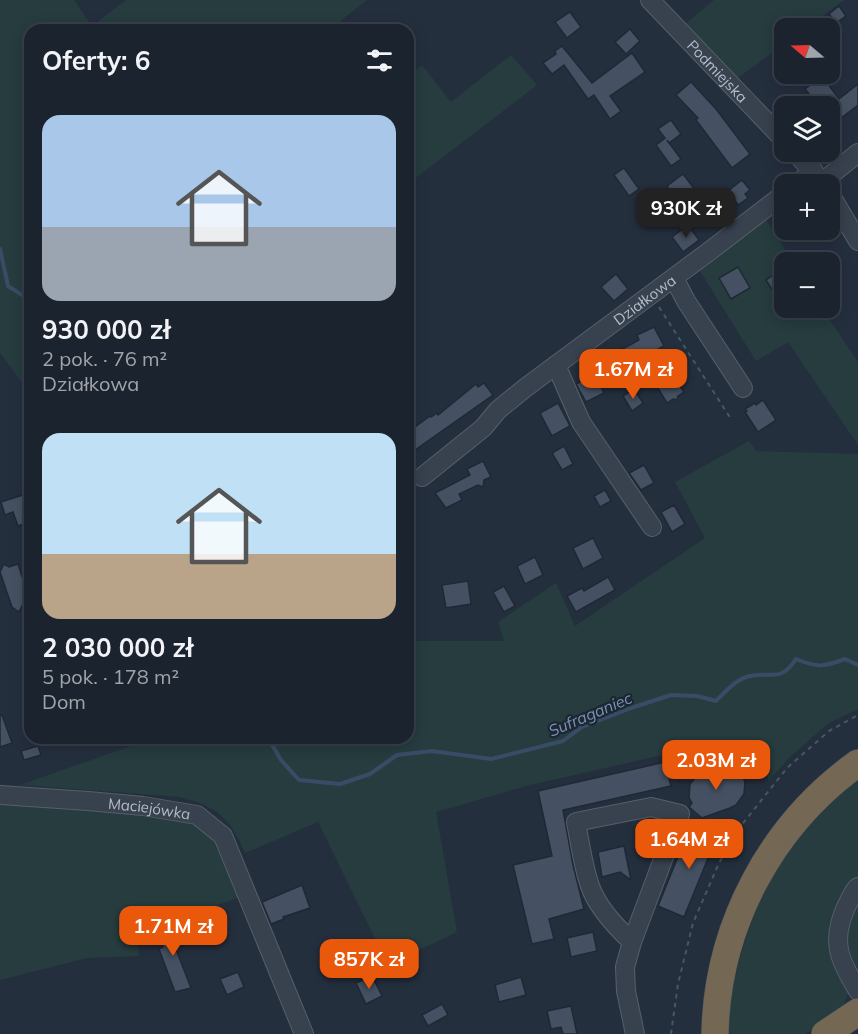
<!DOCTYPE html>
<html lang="pl">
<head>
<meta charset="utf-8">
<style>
	:root { --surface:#1b232e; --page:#282f3a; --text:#f1f3f6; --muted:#a0a4aa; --line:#39404a; --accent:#ea580c }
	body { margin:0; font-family:Mulish,sans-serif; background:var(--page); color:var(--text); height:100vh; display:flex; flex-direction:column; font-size:22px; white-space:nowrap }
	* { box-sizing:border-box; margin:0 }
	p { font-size:20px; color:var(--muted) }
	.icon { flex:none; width:33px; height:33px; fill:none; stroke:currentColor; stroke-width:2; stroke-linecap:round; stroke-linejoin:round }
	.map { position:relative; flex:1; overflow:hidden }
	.drawer { position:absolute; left:24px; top:24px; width:390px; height:720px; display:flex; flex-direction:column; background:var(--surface); border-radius:18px; box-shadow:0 3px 15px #0003,0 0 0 2px var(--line) }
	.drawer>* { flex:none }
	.needle { width:39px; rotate:289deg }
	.fabs { position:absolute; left:774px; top:18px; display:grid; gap:12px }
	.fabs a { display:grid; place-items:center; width:66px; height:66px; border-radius:12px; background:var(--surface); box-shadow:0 3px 15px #0003,0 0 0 2px var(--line); font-size:30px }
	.price { position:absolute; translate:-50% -51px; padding:0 14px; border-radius:12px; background:var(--accent); color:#fff; font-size:20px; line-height:39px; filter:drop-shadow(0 2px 3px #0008) }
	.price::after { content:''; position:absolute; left:50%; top:36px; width:18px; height:14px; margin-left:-9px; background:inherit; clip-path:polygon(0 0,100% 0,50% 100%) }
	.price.selected { background:#222; color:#fff }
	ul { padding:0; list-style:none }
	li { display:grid; align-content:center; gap:12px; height:318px; padding:0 18px }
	li span { display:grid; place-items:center; height:186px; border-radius:18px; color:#555 }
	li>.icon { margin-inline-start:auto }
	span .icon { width:108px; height:108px; fill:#fffc; stroke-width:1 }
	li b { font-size:26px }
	h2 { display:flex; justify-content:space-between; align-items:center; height:72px; padding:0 18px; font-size:26px }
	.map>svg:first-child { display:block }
</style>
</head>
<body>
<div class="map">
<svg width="858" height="1034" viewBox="0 0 858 1034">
	<rect width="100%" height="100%" fill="#242f3e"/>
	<g fill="#263c3f">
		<polygon points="0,0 74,0 92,26 126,0 367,0 329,30 30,30 30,393 0,353"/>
		<polygon points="714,0 844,0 806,28 784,28 784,44 738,78 685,24"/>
		<polygon points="511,55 537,85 408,184 408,76 422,65 451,102"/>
		<polygon points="765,218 793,262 784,262 784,308 822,308 858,362 858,445 788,342 756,361 698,268"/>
		<path d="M749,441L756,451L858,454V709L829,723L791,756L768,781L767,754L746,742L707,745L530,785L436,812L457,932L388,965L318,822L245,853C230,817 217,807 180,797L20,785L131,746V738H408V642L414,641H504L498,622L556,583L575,626L705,538L675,482Z"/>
		<path d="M858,781V880L838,908L849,992L844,1004L834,1016L805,1034H729C728,1011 732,988 738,966C756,891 796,828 858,781Z"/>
		<polygon points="0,803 142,814 195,824 216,842 240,897 137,934 139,956 87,958 0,980"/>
		<polygon points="858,899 858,973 855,971 846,946 849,918"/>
	</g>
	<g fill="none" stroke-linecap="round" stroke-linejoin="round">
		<g stroke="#394c67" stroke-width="4">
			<polyline points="0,249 8,286 30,300"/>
			<path d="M268,738L281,760L299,780L340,784L370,774L397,755L432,751L491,759L563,741L582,727L631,708L671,695L697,696L716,701C726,691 736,679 750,676C773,671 780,683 796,659C818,668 823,667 845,659L858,665"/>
		</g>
	</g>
	<g fill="#455162" stroke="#1f2835" stroke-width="1.5">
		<polygon points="839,6 846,16 836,23 829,14"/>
		<polygon points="570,12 581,27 567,38 555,22"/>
		<polygon points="630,29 640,41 626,54 615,42"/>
		<polygon points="562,46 592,83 632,53 645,72 610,96 621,111 610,119 594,95 588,99 564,65 552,74 543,63 556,54 555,51"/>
		<polygon points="822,76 839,99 858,84 858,105 836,122 830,114 830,106 819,106 805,89"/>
		<polygon points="691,82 716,109 750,154 732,168 696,120 698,118 676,95"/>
		<polygon points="671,120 681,134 669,143 667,140 681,159 671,166 656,145 665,138 658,129"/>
		<polygon points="624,168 639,189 629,196 614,175"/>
		<polygon points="683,174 699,195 683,208 667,186"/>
		<polygon points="742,180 750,190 745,194 748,198 738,205 728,191"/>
		<polygon points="784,208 784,234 773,216"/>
		<polygon points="688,225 699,240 683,252 672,237"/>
		<polygon points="738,267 750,288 731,299 719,278"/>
		<polygon points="784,268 784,290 776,296 766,280"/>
		<polygon points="616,274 628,289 614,301 601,287"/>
		<polygon points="654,327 664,346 634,362 636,366 618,376 608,357 639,340 637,335"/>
		<polygon points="669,370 684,392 678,396 677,400 673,399 667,403 653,380"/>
		<polygon points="594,374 604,393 586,402 576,384"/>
		<polygon points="484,383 493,395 415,450 408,440 408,432 430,416 431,417 437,413 438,415 476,384 478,387"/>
		<polygon points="634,389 643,403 632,411 623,396"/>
		<polygon points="763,400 776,420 758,432 745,412 747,411 745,409 755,403 756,405"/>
		<polygon points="558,403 570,426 552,436 540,413"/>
		<polygon points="564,446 573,464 562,470 552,453"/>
		<polygon points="483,461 491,477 484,480 483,487 478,485 459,494 462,500 446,508 435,493 470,475 467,469"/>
		<polygon points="644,465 654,483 641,490 629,473"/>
		<polygon points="605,490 611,501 600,507 594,496"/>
		<polygon points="23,495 30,515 30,522 18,526 13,512 5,515 1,502"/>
		<polygon points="674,505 685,524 672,532 661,512"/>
		<polygon points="593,538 603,558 583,569 573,548"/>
		<polygon points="535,557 543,575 525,584 517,566"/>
		<polygon points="4,564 9,567 18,564 30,601 30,604 22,606 19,612 12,607 0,572"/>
		<polygon points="608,577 615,590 576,612 567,596 582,588 584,591"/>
		<polygon points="468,581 471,604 446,608 442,585"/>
		<polygon points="504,586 515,606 504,612 493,592"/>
		<polygon points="0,715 2,715 12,743 0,747"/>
		<polygon points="38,746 41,755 24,760 21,751"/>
		<polygon points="665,762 671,786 563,810 573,865 584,909 549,919 554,939 532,944 513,865 552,856 538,791"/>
		<polygon points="720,766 731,768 741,775 745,781 744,794 736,805 730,808 702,818 689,807 692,803 689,798 690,784 700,772 708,768"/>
		<polygon points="700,821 720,829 684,917 658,906 686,837 692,840"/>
		<polygon points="624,846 631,880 620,872 602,877 598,852"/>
		<polygon points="302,885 310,908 283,917 284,919 271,924 262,902"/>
		<polygon points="218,921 224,936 215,940 209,924"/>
		<polygon points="181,923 186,933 172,939 191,988 175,992 159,949 163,947 157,932"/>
		<polygon points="593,932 597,951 571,957 567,938"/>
		<polygon points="238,972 244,987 227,995 220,979"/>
		<polygon points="372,976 382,996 366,1004 356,983"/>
		<polygon points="521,977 526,995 499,1002 495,985"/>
		<polygon points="442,1004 448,1015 428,1026 422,1015"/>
		<polygon points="571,1006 577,1034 563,1034 561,1027 551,1029 547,1011"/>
	</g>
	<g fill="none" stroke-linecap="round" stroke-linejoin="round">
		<g stroke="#565f6c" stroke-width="20">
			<g id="minor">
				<path id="s1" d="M650,0L784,140"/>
				<polyline points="795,152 823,184"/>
				<polyline points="822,182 858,153"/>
				<polyline points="796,184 814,171"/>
				<polyline points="830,194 858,241"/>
				<polyline points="674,278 686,301 743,388"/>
				<polyline points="556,365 581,422 652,527"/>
				<path id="s2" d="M422,477L483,428L498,410L525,388L707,253L784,194"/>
				<path id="s3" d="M0,795L88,801L143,806L197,815L223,836L304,1034"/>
				<path d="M858,887C852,892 850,900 846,907C830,943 840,960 858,991"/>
				<path d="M632,942C616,927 597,907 590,886C583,866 580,843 576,822L651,807L680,814L632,942L625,967L626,991L635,1034"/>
			</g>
		</g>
		<g stroke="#434c59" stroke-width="28">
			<g id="highway">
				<path d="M715,1034C717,926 771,825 858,763"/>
				<polyline points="825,1034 858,1012"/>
			</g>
		</g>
		<g stroke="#44595c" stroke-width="2" stroke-dasharray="4.5 4.5" stroke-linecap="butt">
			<polyline points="659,307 731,419"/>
			<polyline points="671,1034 678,984 693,923 719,863 740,827 787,768 829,731 858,715"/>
		</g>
		<use href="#minor" stroke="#38414e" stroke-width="18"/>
		<use href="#highway" stroke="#746855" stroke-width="27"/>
	</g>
	<g text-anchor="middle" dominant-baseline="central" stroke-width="4.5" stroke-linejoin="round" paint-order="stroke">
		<g font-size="15" fill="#b4bcc9" stroke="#1d2633">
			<text stroke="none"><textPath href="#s1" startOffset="98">Podmiejska</textPath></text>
			<text stroke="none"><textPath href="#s2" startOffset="285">Działkowa</textPath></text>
			<text stroke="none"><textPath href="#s3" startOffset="150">Maciejówka</textPath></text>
		</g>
		<g font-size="16" font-style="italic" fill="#7c92b1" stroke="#1d2633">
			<text transform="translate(590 714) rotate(-23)">Sufraganiec</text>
		</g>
	</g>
</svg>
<div class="fabs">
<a><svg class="needle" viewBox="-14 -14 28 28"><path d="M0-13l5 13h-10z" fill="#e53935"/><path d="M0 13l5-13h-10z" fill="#a0a4aa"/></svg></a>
<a><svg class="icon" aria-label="layers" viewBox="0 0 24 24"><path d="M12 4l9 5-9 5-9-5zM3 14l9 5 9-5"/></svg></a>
<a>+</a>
<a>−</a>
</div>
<b class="price selected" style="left:686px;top:239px">930K zł</b>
<b class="price" style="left:633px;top:400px">1.67M zł</b>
<b class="price" style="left:716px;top:791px">2.03M zł</b>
<b class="price" style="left:689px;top:870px">1.64M zł</b>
<b class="price" style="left:173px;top:957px">1.71M zł</b>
<b class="price" style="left:369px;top:990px">857K zł</b>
<section class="drawer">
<h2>Oferty: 6<svg class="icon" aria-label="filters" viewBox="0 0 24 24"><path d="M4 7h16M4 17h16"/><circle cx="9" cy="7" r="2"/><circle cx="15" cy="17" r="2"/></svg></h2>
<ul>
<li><span style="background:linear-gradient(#a9c7e8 60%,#9aa5b1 0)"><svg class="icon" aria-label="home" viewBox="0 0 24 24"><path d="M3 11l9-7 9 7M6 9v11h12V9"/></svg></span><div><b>930 000 zł</b><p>2 pok. · 76 m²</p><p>Działkowa</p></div></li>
<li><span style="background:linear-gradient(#bfe0f5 65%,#b9a48a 0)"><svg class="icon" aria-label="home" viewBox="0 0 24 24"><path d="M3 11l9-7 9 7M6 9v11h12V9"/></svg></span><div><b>2 030 000 zł</b><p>5 pok. · 178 m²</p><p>Dom</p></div></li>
</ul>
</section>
</div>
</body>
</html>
